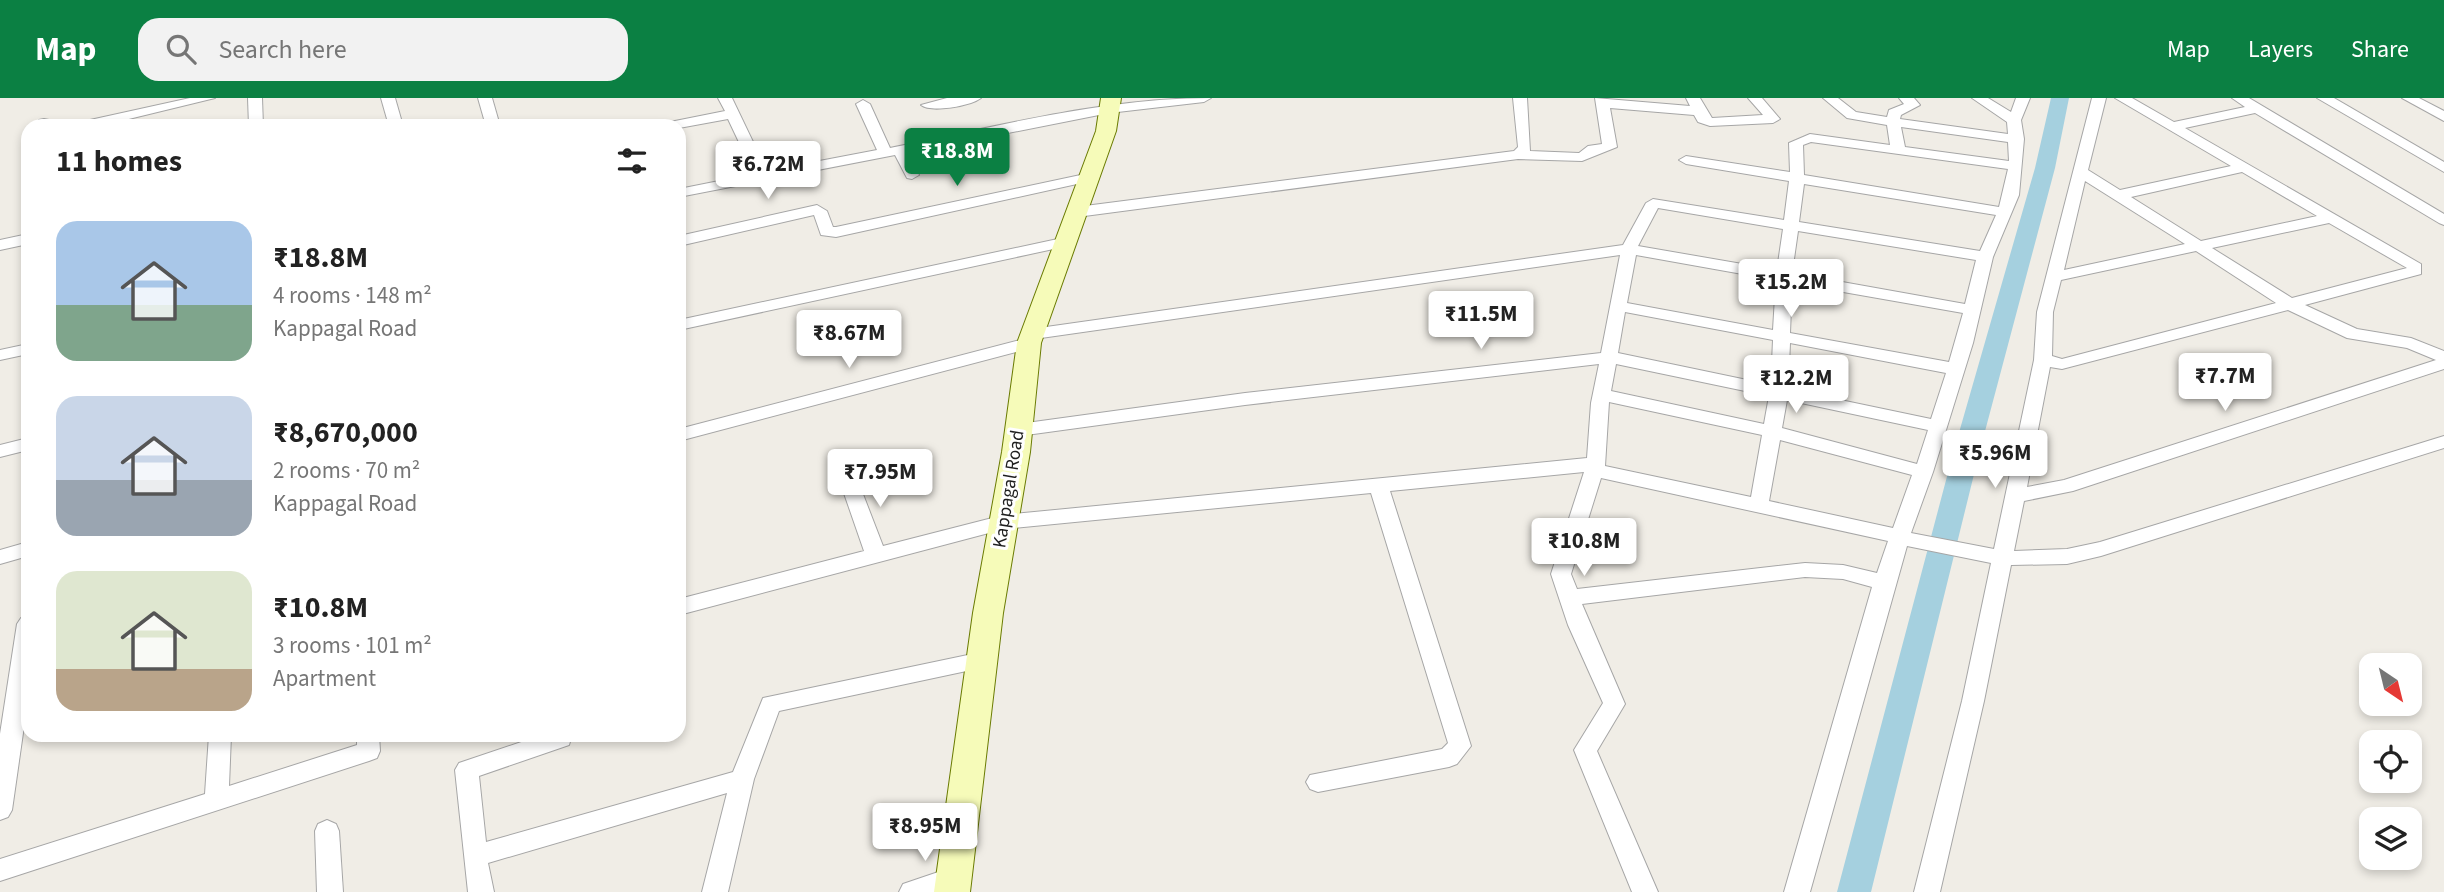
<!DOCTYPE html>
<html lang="en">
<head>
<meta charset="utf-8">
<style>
	:root { --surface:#fff; --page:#f2f2f2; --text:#222; --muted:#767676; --accent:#0b8043 }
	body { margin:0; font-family:"Source Sans 3",sans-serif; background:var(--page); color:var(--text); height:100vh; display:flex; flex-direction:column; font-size:26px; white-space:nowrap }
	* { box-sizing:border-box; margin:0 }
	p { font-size:23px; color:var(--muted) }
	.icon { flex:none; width:38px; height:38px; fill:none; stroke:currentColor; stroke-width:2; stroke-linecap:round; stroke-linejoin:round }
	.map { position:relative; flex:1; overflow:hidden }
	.panel { position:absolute; left:21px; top:21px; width:665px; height:623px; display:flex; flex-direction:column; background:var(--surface); border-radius:21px; box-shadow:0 4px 10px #0003 }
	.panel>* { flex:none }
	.needle { width:46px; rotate:145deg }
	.fabs { position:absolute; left:2359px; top:555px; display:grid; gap:14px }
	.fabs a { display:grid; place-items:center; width:63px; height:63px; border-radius:14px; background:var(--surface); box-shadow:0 4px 10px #0003; font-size:35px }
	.price { position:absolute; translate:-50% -60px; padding:0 16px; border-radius:7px; background:#fff; color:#222; font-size:23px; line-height:46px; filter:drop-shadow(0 2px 4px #0008) }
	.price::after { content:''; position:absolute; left:50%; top:42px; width:21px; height:16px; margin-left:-10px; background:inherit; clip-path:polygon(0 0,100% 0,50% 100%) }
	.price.selected { background:var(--accent); color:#fff }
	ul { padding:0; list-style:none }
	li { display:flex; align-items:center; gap:21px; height:175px; padding:0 35px }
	li span { display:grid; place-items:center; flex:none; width:196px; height:140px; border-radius:21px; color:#555 }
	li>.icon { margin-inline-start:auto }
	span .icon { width:84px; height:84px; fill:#fffc; stroke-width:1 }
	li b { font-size:30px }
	h2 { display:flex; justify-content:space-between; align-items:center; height:84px; padding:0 35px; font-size:30px }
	header { display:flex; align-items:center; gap:42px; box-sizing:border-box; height:98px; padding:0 35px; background:var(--accent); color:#fff }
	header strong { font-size:33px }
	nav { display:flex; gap:38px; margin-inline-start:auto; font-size:24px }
	.search { width:490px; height:63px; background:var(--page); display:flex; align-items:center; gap:18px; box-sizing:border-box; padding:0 24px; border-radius:21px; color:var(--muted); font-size:26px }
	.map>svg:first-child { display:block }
</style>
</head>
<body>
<header>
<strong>Map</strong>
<div class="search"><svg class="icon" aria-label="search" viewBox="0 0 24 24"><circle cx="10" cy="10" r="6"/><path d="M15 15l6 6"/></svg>Search here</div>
<nav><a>Map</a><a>Layers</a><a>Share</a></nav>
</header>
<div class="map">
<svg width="2444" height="794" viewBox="0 0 2444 794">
	<rect width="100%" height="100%" fill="#f0ede6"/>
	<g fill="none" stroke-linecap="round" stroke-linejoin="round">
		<polygon fill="#a5d0df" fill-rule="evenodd" points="2051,0 2069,0 2055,70 1980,352 1871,794 1837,794 1954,352 2035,70"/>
		<g stroke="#a6a6a6" stroke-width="2">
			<g id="street">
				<polygon points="190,0 215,0 100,28 74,28 81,24"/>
				<polygon points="248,0 262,0 263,28 249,28"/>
				<polygon points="381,0 395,0 403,28 389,28"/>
				<polygon points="478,0 492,0 500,28 486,28"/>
				<path d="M718,0H732L767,73L877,52L856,6L863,2L870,6L890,50C995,29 1103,0 1211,0L1204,4L1109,15L907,55L919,77L912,81L907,80L895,57L679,99V91L754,76L728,21L679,30L663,28L670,24L725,13Z"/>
				<path d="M947,0H981C971,8 931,15 921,7Z"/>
				<polygon points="1513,0 1527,0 1530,53 1579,55 1588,48 1602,46 1595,0 1690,8 1686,0 1700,0 1712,20 1763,17 1748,0 1762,0 1780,21 1773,25 1710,28 1698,24 1694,17 1610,10 1617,49 1582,63 1518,61 1077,119 1069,114 1077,109 1514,53 1518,49"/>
				<path d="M1823,0H1838L1856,14L1887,19L1889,12L1904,6L1899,0H1914L1920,7L1901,17L1900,21L2008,36L2007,24L1972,0H1988L2011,14L2016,0H2030L2021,22L2024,41L2019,97L1993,159L1973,245L1933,374L1911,435L1994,451L2034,262L2037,214L2092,0H2106L2088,72L2120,92L2231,68L2115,0H2132L2174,24L2245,9L2232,0H2249L2444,116V127L2439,125L2255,15L2185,30L2421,166V176L2305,207L2357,231L2411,240L2444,253V271L2073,393L2024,403L2014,453L2067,451L2100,444L2444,338V350L2101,458L2067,466L2011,467L1984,603L1940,794H1914L1962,603L1991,465L1907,448L1810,794H1784L1872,489L1843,481L1805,479L1582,506L1625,606L1597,653L1658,794H1632L1574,652L1603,605L1568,527L1551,476L1584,374L1390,393L1471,648L1457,666L1449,669L1318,694L1310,691L1306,684L1310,677L1442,651L1448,645L1371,395L1004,431L679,517V501L864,453L838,378L847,372L856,378L883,448L1004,417L1587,360L1591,305L1599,266L1245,307L1019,338L1010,332L1019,326L1245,295L1601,255L1620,157L1034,241L1038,245L1035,249L679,343V331L1028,240L1024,236L1032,231L1623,147L1646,105L1653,101L1784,122L1789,83L1686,66L1679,62L1686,58L1790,74L1789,45L1810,36L1890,47L1887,27L1847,20ZM1901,29L2008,44L2009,63L1905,49ZM1811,44L2008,71L1999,109L1804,77L1803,47ZM2242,74L2317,118L2201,143L2131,99ZM2085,83L2185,146L2064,172ZM1804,86L1996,117L1980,153L1799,124ZM1658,110L1783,131L1777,172L1638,148ZM2329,125L2407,170L2292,200L2212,150ZM1798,133L1976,162L1965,206L1792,175ZM2196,153L2276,205L2062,261L2052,258L2053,214L2061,182ZM1636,157L1776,182L1773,232L1627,205ZM1792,185L1963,215L1949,264L1790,235ZM2288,212L2347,240L2407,250L2436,262L2064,382L2027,389L2050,269L2062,271ZM1625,214L1773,242L1771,287L1618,255ZM1790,245L1946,275L1931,321L1788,291ZM1616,266L1769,298L1764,326L1611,293ZM1787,302L1928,332L1917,366L1782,330ZM1609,304L1762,337L1751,399L1605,368ZM1780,342L1912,377L1893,430L1769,403ZM1601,380L1888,443L1877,475L1843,467L1805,465L1577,491L1571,476Z"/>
				<polygon points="2317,0 2334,0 2444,64 2444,74"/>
				<polygon points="2402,0 2419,0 2444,13 2444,23"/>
				<polygon points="44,21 49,22 51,28 37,28 39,22"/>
				<polygon points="1090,75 1097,79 1095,82 836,139 821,137 814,117 679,148 679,138 817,107 827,113 833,129 836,129"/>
				<polygon points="28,136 28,146 0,152 0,142"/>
				<polygon points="1067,139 1075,144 1072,147 679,232 679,222"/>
				<polygon points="28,246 28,256 0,262 0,252"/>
				<polygon points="28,340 28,352 0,359 0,347"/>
				<polygon points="28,444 28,458 0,466 0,452"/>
				<polygon points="28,518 28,600 12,712 8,719 0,722 0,636 17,526 21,520"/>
				<polygon points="982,554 990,556 993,562 990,568 779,613 754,681 728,794 702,794 727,695 488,765 494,794 468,794 455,672 459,665 542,637 572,637 569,647 479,678 486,744 733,674 763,600"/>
				<polygon points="209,637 231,637 229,688 357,647 357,637 379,637 380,653 377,660 369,663 0,783 0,761 205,696"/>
				<polygon points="327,722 336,726 339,733 343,794 317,794 315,733 318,726"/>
				<polygon points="953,769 962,772 965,780 962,788 945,794 899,794 903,786"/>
			</g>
		</g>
		<g stroke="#6a7b02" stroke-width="2">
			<polygon id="secondary" points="1101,0 1121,0 1116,33 1041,245 1030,354 1003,515 970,794 934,794 973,515 1002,354 1017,245 1096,33"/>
		</g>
		<use href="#street" fill="#fff" fill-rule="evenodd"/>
		<use href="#secondary" fill="#f6fbb9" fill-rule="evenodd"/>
	</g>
	<g text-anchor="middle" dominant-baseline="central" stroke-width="6" stroke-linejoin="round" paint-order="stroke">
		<g font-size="19" fill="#1f1f1f" stroke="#fff">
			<text transform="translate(1009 391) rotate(-81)">Kappagal Road</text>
		</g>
	</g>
</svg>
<div class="fabs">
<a><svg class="needle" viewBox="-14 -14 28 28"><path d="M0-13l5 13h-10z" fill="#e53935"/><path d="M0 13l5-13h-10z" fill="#767676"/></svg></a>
<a><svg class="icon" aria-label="locate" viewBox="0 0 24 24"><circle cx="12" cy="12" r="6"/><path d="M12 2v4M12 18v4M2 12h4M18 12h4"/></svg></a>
<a><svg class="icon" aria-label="layers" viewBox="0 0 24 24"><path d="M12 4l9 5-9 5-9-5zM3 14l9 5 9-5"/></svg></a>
</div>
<b class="price selected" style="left:957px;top:90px">₹18.8M</b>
<b class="price" style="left:768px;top:103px">₹6.72M</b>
<b class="price" style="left:1791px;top:221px">₹15.2M</b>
<b class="price" style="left:1481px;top:253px">₹11.5M</b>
<b class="price" style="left:849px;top:272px">₹8.67M</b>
<b class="price" style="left:2225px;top:315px">₹7.7M</b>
<b class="price" style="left:1796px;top:317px">₹12.2M</b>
<b class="price" style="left:1995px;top:392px">₹5.96M</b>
<b class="price" style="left:880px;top:411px">₹7.95M</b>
<b class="price" style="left:1584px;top:480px">₹10.8M</b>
<b class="price" style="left:925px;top:765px">₹8.95M</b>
<section class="panel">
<h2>11 homes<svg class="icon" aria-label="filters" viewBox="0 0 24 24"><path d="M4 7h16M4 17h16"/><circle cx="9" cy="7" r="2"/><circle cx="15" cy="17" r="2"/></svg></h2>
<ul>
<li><span style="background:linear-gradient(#a9c7e8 60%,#7fa58c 0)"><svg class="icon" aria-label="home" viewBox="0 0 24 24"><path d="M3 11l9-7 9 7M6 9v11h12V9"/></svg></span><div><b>₹18.8M</b><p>4 rooms · 148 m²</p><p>Kappagal Road</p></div></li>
<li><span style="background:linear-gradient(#c9d6e8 60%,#9aa5b1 0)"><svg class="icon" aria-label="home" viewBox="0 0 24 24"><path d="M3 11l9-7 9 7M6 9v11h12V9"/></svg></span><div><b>₹8,670,000</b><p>2 rooms · 70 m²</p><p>Kappagal Road</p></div></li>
<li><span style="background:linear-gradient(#dfe7d0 70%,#b9a48a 0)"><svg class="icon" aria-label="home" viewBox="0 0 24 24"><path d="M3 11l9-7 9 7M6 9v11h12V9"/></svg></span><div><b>₹10.8M</b><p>3 rooms · 101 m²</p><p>Apartment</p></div></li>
</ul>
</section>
</div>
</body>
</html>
